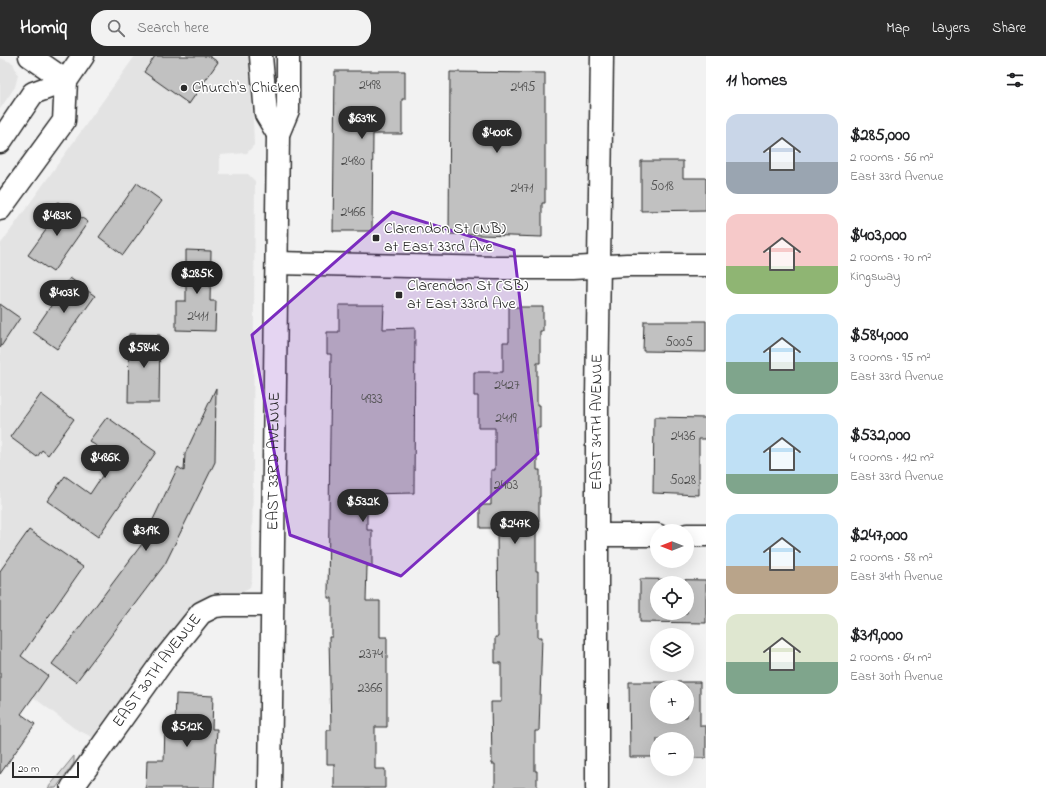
<!DOCTYPE html>
<html lang="en">
<head>
<meta charset="utf-8">
<style>
	:root { --surface:#fff; --page:#f2f2f2; --text:#202124; --muted:#757577; --accent:#2b2b2b }
	body { margin:0; font-family:"Indie Flower",sans-serif; background:var(--page); color:var(--text); height:100vh; display:flex; flex-direction:column; font-size:15px; white-space:nowrap }
	* { box-sizing:border-box; margin:0 }
	p { font-size:13px; color:var(--muted) }
	.icon { flex:none; width:22px; height:22px; fill:none; stroke:currentColor; stroke-width:2; stroke-linecap:round; stroke-linejoin:round }
	.map { position:relative; flex:1; overflow:hidden }
	.panel { display:flex; flex-direction:column; background:var(--surface); width:340px }
	.panel>* { flex:none }
	.needle { width:26px; rotate:270deg }
	.fabs { position:absolute; left:650px; top:468px; display:grid; gap:8px }
	.fabs a { display:grid; place-items:center; width:44px; height:44px; border-radius:50%; background:var(--surface); box-shadow:0 4px 16px #0002; font-size:20px }
	.scale { position:absolute; left:12px; bottom:10px; width:67px; box-sizing:border-box; padding-left:4px; border:2px solid #2b2b2b; border-top:0; font-size:11px; line-height:14px; white-space:nowrap; color:#2b2b2b; -webkit-text-stroke:3px #fff; paint-order:stroke }
	.price { position:absolute; translate:-50% -34px; padding:0 9px; border-radius:14px; background:var(--accent); color:#fff; font-size:13px; line-height:26px; filter:drop-shadow(0 1px 2px #0008) }
	.price::after { content:''; position:absolute; left:50%; top:24px; width:12px; height:9px; margin-left:-6px; background:inherit; clip-path:polygon(0 0,100% 0,50% 100%) }
	.price.current { background:#222; color:#fff }
	ul { padding:0; list-style:none }
	li { display:flex; align-items:center; gap:12px; height:100px; padding:0 20px }
	li span { display:grid; place-items:center; flex:none; width:112px; height:80px; border-radius:12px; color:#555 }
	li>.icon { margin-inline-start:auto }
	span .icon { width:48px; height:48px; fill:#fffc; stroke-width:1 }
	li b { font-size:17px }
	h2 { display:flex; justify-content:space-between; align-items:center; height:48px; padding:0 20px; font-size:17px }
	header { display:flex; align-items:center; gap:24px; box-sizing:border-box; height:56px; padding:0 20px; background:var(--accent); color:#fff }
	header strong { font-size:19px }
	nav { display:flex; gap:22px; margin-inline-start:auto; font-size:14px }
	.search { width:280px; height:36px; background:var(--page); display:flex; align-items:center; gap:10px; box-sizing:border-box; padding:0 14px; border-radius:16px; color:var(--muted); font-size:15px }
	main { display:flex; flex:1; min-height:0 }
	.map>svg:first-child { display:block }
</style>
</head>
<body>
<header>
<strong>Homiq</strong>
<div class="search"><svg class="icon" aria-label="search" viewBox="0 0 24 24"><circle cx="10" cy="10" r="6"/><path d="M15 15l6 6"/></svg>Search here</div>
<nav><a>Map</a><a>Layers</a><a>Share</a></nav>
</header>
<main>
<div class="map">
<svg width="706" height="732" viewBox="0 0 706 732">
	<rect width="100%" height="100%" fill="#f2f2f2"/>
	<filter id="ink" filterUnits="userSpaceOnUse"><feTurbulence type="fractalNoise" baseFrequency=".025" numOctaves="2"/><feDisplacementMap in="SourceGraphic" scale="8" xChannelSelector="R" yChannelSelector="G"/><feConvolveMatrix kernelMatrix="1 2 1 2 8 2 1 2 1" color-interpolation-filters="sRGB"/></filter>
	<g filter="url(#ink)">
		<g fill="#e3e3e3">
			<polygon points="135,0 249,0 251,14 254,89 247,97 220,99 220,118 248,118 255,125 252,522 250,531 240,537 197,547 190,552 97,679 92,681 74,672 0,616 0,189"/>
			<polygon points="0,2 13,7 18,19 15,31 0,53"/>
		</g>
		<polygon fill="#d5d5d5" stroke="#808080" points="74,700 74,707 56,732 48,732"/>
		<g fill="#c1c1c1" stroke="#2b2b2b" fill-rule="evenodd">
			<polygon points="155,0 209,0 218,6 189,48 144,16"/>
			<polygon points="335,15 405,15 405,43 402,43 402,78 373,78 372,175 333,175"/>
			<polygon points="450,16 545,17 545,147 542,147 542,181 449,178"/>
			<polygon points="641,105 683,105 683,122 706,122 706,154 641,155"/>
			<polygon points="137,127 162,145 123,199 99,181"/>
			<polygon points="58,146 88,166 53,216 28,199 46,174 41,170"/>
			<polygon points="186,194 211,195 210,245 216,245 215,275 176,274 176,245 186,245"/>
			<polygon points="70,222 95,240 57,293 33,276"/>
			<polygon points="0,248 20,262 0,292"/>
			<polygon points="339,249 384,249 383,273 415,272 414,437 367,438 367,474 372,474 372,510 367,510 366,545 380,545 380,581 387,581 387,671 375,671 375,713 385,713 385,732 334,732 334,708 327,708 327,674 331,674 329,581 332,581 332,542 328,542 331,298 327,298 327,276 339,276"/>
			<polygon points="509,251 543,251 543,275 540,275 540,307 537,307 537,349 540,349 540,372 537,372 537,414 540,414 540,441 539,441 539,472 536,472 536,515 538,515 538,581 542,581 539,675 535,675 535,715 537,715 537,732 495,732 495,708 492,708 491,646 501,646 501,607 495,607 495,581 498,581 497,472 480,472 480,449 491,449 491,414 495,414 495,372 478,372 478,340 474,340 474,316 503,316 503,286 509,286"/>
			<polygon points="644,265 706,265 706,296 643,295"/>
			<polygon points="129,278 160,279 159,347 128,347"/>
			<polygon points="216,332 215,406 165,508 76,626 52,608 154,472 150,470 178,411 184,415 185,398"/>
			<polygon points="41,338 74,363 48,399 42,394 37,401 10,381"/>
			<polygon points="107,361 156,396 98,481 47,445 65,420 90,438 114,402 89,385"/>
			<polygon points="654,361 706,362 706,383 699,383 699,439 653,437"/>
			<polygon points="29,474 83,511 21,600 48,620 21,658 35,668 0,718 0,515"/>
			<path d="M640,523L706,524V567L640,566ZM657,527H687V557H657Z"/>
			<path d="M629,626H700V670H706V702H687V683H657V701H630ZM657,631H687V661H657Z"/>
			<polygon points="176,638 213,640 212,673 217,673 214,732 146,732 147,704 164,704 165,671 175,672"/>
		</g>
		<g fill="none" stroke-linecap="round" stroke-linejoin="round">
			<g stroke="#2b2b2b" stroke-width="25">
				<g id="minor">
					<polyline points="30,0 66,25"/>
					<polyline points="598,479 657,479"/>
					<polyline points="687,479 706,479"/>
					<path id="s1" d="M72,732L165,602L201,557L215,550L224,549H272"/>
					<path id="s2" d="M597,732V343L602,0"/>
				</g>
			</g>
			<g stroke="#2b2b2b" stroke-width="25">
				<g id="tertiary">
					<polyline points="261,0 266,58 278,78"/>
					<polyline points="277,207 496,212 572,212 627,209 706,209"/>
					<path id="s3" d="M270,732L278,78L288,54V0"/>
				</g>
			</g>
			<g stroke="#2b2b2b" stroke-width="25">
				<g id="primary">
					<polyline points="0,86 33,37 66,25"/>
					<polyline points="0,153 64,65 66,25 83,0"/>
				</g>
			</g>
			<use href="#minor" stroke="#fff" stroke-width="22"/>
			<use href="#tertiary" stroke="#fff" stroke-width="22"/>
			<use href="#primary" stroke="#fff" stroke-width="22"/>
		</g>
	</g>
	<path fill="#7b2cbf" fill-opacity="0.2" stroke="#7b2cbf" stroke-width="3" stroke-linejoin="round" d="M392,156L514,194L538,398L401,520L290,479L252,279Z"/>
	<g fill="#2b2b2b" stroke="#fff" stroke-width="1.5">
		<circle cx="184" cy="32" r="4"/>
		<rect x="372" y="178" width="8" height="8" rx="2"/>
		<rect x="395" y="235" width="8" height="8" rx="2"/>
	</g>
	<g text-anchor="middle" dominant-baseline="central" stroke-width="3" stroke-linejoin="round" paint-order="stroke">
		<g font-size="14" fill="#505050">
			<text x="370" y="29">2498</text>
			<text x="523" y="31">2495</text>
			<text x="353" y="105">2480</text>
			<text x="662" y="130">5018</text>
			<text x="522" y="132">2471</text>
			<text x="353" y="156">2466</text>
			<text x="198" y="260">2411</text>
			<text x="679" y="286">5005</text>
			<text x="507" y="329">2427</text>
			<text x="372" y="343">4933</text>
			<text x="506" y="362">2419</text>
			<text x="683" y="380">2436</text>
			<text x="683" y="424">5028</text>
			<text x="506" y="429">2403</text>
			<text x="371" y="598">2374</text>
			<text x="370" y="632">2366</text>
		</g>
		<g font-size="16" fill="#2b2b2b" stroke="#fff" text-anchor="start">
			<text x="192" y="32">Church's Chicken</text>
			<text x="384" y="173">Clarendon St (NB)<tspan x="384" dy="18">at East 33rd Ave</tspan></text>
			<text x="407" y="230">Clarendon St (SB)<tspan x="407" dy="18">at East 33rd Ave</tspan></text>
		</g>
		<g font-size="16" fill="#2b2b2b" stroke="#fff">
			<text stroke="none"><textPath href="#s2" startOffset="366">EAST 34TH AVENUE</textPath></text>
			<text stroke="none"><textPath href="#s3" startOffset="327">EAST 33RD AVENUE</textPath></text>
			<text stroke="none"><textPath href="#s1" startOffset="145">EAST 30TH AVENUE</textPath></text>
		</g>
	</g>
</svg>
<div class="fabs">
<a><svg class="needle" viewBox="-14 -14 28 28"><path d="M0-13l5 13h-10z" fill="#e53935"/><path d="M0 13l5-13h-10z" fill="#757577"/></svg></a>
<a><svg class="icon" aria-label="locate" viewBox="0 0 24 24"><circle cx="12" cy="12" r="6"/><path d="M12 2v4M12 18v4M2 12h4M18 12h4"/></svg></a>
<a><svg class="icon" aria-label="layers" viewBox="0 0 24 24"><path d="M12 4l9 5-9 5-9-5zM3 14l9 5 9-5"/></svg></a>
<a>+</a>
<a>−</a>
</div>
<div class="scale">20 m</div>
<b class="price" style="left:362px;top:84px">$639K</b>
<b class="price" style="left:497px;top:98px">$400K</b>
<b class="price" style="left:57px;top:181px">$483K</b>
<b class="price current" style="left:197px;top:239px">$285K</b>
<b class="price" style="left:64px;top:258px">$403K</b>
<b class="price" style="left:144px;top:313px">$584K</b>
<b class="price" style="left:105px;top:423px">$486K</b>
<b class="price" style="left:363px;top:467px">$532K</b>
<b class="price" style="left:515px;top:489px">$247K</b>
<b class="price" style="left:146px;top:496px">$319K</b>
<b class="price" style="left:187px;top:692px">$512K</b>
</div>
<section class="panel">
<h2>11 homes<svg class="icon" aria-label="filters" viewBox="0 0 24 24"><path d="M4 7h16M4 17h16"/><circle cx="9" cy="7" r="2"/><circle cx="15" cy="17" r="2"/></svg></h2>
<ul>
<li><span style="background:linear-gradient(#c9d6e8 60%,#9aa5b1 0)"><svg class="icon" aria-label="home" viewBox="0 0 24 24"><path d="M3 11l9-7 9 7M6 9v11h12V9"/></svg></span><div><b>$285,000</b><p>2 rooms · 56 m²</p><p>East 33rd Avenue</p></div></li>
<li><span style="background:linear-gradient(#f6c9c9 65%,#8fb573 0)"><svg class="icon" aria-label="home" viewBox="0 0 24 24"><path d="M3 11l9-7 9 7M6 9v11h12V9"/></svg></span><div><b>$403,000</b><p>2 rooms · 70 m²</p><p>Kingsway</p></div></li>
<li><span style="background:linear-gradient(#bfe0f5 60%,#7fa58c 0)"><svg class="icon" aria-label="home" viewBox="0 0 24 24"><path d="M3 11l9-7 9 7M6 9v11h12V9"/></svg></span><div><b>$584,000</b><p>3 rooms · 95 m²</p><p>East 33rd Avenue</p></div></li>
<li><span style="background:linear-gradient(#bfe0f5 75%,#7fa58c 0)"><svg class="icon" aria-label="home" viewBox="0 0 24 24"><path d="M3 11l9-7 9 7M6 9v11h12V9"/></svg></span><div><b>$532,000</b><p>4 rooms · 112 m²</p><p>East 33rd Avenue</p></div></li>
<li><span style="background:linear-gradient(#bfe0f5 65%,#b9a48a 0)"><svg class="icon" aria-label="home" viewBox="0 0 24 24"><path d="M3 11l9-7 9 7M6 9v11h12V9"/></svg></span><div><b>$247,000</b><p>2 rooms · 58 m²</p><p>East 34th Avenue</p></div></li>
<li><span style="background:linear-gradient(#dfe7d0 60%,#7fa58c 0)"><svg class="icon" aria-label="home" viewBox="0 0 24 24"><path d="M3 11l9-7 9 7M6 9v11h12V9"/></svg></span><div><b>$319,000</b><p>2 rooms · 64 m²</p><p>East 30th Avenue</p></div></li>
</ul>
</section>
</main>
</body>
</html>
